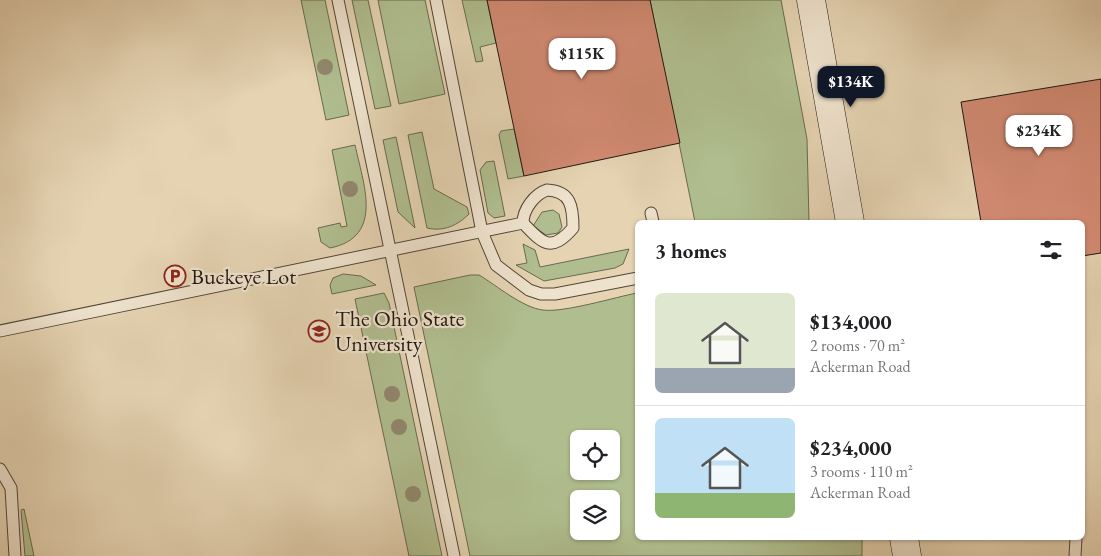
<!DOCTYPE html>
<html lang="en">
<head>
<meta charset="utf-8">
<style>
	:root { --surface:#fff; --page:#f2f2f2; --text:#202124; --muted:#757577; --line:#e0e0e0; --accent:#111827 }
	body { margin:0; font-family:"EB Garamond",serif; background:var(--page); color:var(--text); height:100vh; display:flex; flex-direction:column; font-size:19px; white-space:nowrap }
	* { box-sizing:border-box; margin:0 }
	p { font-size:16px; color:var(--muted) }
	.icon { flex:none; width:28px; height:28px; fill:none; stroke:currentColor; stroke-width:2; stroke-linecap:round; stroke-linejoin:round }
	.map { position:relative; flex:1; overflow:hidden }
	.panel { position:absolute; left:635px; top:220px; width:450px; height:320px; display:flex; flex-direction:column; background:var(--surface); border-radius:8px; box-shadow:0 1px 4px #0004 }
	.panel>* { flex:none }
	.controls { position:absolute; left:570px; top:430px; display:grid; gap:10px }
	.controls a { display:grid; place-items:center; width:50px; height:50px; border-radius:8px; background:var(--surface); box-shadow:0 1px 4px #0004; font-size:25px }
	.price { position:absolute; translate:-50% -42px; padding:0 11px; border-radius:10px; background:#fff; color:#222; font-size:16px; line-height:32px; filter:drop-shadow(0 1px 2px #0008) }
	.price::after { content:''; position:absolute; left:50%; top:30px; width:15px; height:11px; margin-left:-8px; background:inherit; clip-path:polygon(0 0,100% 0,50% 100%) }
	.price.selected { background:var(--accent); color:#fff }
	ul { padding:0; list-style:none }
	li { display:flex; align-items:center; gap:15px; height:125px; padding:0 20px }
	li+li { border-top:1px solid var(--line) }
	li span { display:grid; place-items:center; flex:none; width:140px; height:100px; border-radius:8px; color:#555 }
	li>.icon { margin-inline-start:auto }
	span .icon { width:60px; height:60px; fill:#fffc; stroke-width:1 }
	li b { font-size:21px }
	h2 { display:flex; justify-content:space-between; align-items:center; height:60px; padding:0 20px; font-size:21px }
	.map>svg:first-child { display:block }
</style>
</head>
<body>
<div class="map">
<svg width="1101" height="556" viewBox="0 0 1101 556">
	<rect width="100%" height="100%" fill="#e5d3b2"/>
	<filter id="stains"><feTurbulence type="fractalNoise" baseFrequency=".004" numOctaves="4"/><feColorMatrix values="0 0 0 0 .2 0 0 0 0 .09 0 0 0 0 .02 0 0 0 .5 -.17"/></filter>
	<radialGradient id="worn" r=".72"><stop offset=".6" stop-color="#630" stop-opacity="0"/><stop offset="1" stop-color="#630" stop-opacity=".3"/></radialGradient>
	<g fill="#b0be8f" stroke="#686a50" fill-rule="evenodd">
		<polygon points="301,0 325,0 349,115 326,120"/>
		<polygon points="352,0 368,0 391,106 375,109"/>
		<polygon points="378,0 425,0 445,94 399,104"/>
		<polygon points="462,0 487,0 496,43 480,47 483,61 476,62"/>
		<polygon points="650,0 781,0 807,139 809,222 695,222"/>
		<polygon points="514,129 524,176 508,179 499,135 501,131"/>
		<path d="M422,132L434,189L467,207L469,214C458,225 444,232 427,228L408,135Z"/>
		<polygon points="396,137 415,228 398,212 383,140"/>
		<path d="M355,145C363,183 385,237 330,248L321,242L318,228L340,223L341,227L347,226L332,150Z"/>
		<polygon points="494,161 505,216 494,218 488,213 480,170 486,162"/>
		<polygon points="553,210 559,214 562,227 558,233 546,235 533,226 542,212"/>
		<polygon points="523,244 535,250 540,267 629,249 623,264 615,268 544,281 516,265 527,263"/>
		<polygon points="343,274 361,276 376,285 332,294 330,285 333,278"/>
		<path d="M470,275H479C496,285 523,308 543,310C563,313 616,297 637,293L638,538H862V556H470L414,287ZM579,439H611V471H579ZM579,499H611V531H579Z"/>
		<polygon points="384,293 389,303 442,556 409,556 355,299"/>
		<polygon points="24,509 34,556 25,556 21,510"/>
	</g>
	<g fill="#d18a72" stroke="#211711">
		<polygon points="487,0 650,0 680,143 524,176"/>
		<polygon points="1101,79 1101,253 1082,256 1082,222 981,222 961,102"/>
	</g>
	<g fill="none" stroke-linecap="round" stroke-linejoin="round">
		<g stroke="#524639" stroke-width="13">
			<g id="service">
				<polyline points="338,0 454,556"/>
				<polyline points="436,0 482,232 496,265 529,290 541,294 555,294 638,278"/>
				<path d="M547,190C571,191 573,207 573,228C551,253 543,244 523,223C523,209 535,194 547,190Z"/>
				<polyline points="651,213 653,222"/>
				<polyline points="0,331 523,223"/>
				<polyline points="0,469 11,488 15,556"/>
				<polyline points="1075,556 1076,538"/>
			</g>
		</g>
		<g stroke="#211711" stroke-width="29">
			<g id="secondary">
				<polyline points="811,0 850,222"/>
				<polyline points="904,538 907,556"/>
			</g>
		</g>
		<use href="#service" stroke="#eee2cd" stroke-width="11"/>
		<use href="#secondary" stroke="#eee2cd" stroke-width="28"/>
	</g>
	<g fill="#91876e">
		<circle cx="325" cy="67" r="8"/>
		<circle cx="350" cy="189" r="8"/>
		<circle cx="392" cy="394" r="8"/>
		<circle cx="399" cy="427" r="8"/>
		<circle cx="413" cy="494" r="8"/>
	</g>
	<defs>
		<g id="parking-ring" transform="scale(1.125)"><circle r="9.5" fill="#eee2cd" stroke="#8f2418" stroke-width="1.5"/><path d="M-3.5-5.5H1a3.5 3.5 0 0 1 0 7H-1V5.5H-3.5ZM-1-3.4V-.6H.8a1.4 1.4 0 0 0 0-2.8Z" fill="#8f2418"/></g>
		<g id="university-ring" transform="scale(1.125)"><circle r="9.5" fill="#eee2cd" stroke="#8f2418" stroke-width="1.5"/><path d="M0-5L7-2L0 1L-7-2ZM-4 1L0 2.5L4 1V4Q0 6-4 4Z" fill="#8f2418"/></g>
	</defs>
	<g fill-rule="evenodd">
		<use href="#parking-ring" x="175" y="276"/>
		<use href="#university-ring" x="319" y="331"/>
	</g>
	<g text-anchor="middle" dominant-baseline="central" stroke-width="4.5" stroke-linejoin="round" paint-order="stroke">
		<g font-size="22" fill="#211711" stroke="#eee2cd" text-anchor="start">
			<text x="191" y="276">Buckeye Lot</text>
			<text x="335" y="318">The Ohio State<tspan x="335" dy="25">University</tspan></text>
		</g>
	</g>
	<rect width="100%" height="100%" filter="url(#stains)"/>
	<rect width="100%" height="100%" fill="url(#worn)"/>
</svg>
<div class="controls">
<a><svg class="icon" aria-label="locate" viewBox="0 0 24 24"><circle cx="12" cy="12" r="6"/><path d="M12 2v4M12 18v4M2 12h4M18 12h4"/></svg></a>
<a><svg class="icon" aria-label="layers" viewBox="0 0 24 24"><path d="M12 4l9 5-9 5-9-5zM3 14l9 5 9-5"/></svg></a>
</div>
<b class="price" style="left:582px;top:80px">$115K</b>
<b class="price selected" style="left:851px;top:108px">$134K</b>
<b class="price" style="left:1039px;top:157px">$234K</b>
<section class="panel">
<h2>3 homes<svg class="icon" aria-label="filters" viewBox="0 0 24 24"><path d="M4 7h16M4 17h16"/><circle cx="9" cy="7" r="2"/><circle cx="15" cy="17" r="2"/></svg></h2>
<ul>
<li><span style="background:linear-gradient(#dfe7d0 75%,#9aa5b1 0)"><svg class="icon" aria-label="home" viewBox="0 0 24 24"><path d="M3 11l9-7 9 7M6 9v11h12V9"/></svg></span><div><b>$134,000</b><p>2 rooms · 70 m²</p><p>Ackerman Road</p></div></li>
<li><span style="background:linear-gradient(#bfe0f5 75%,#8fb573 0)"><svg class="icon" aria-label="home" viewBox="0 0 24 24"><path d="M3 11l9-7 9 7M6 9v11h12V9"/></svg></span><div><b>$234,000</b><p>3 rooms · 110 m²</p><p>Ackerman Road</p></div></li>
</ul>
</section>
</div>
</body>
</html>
